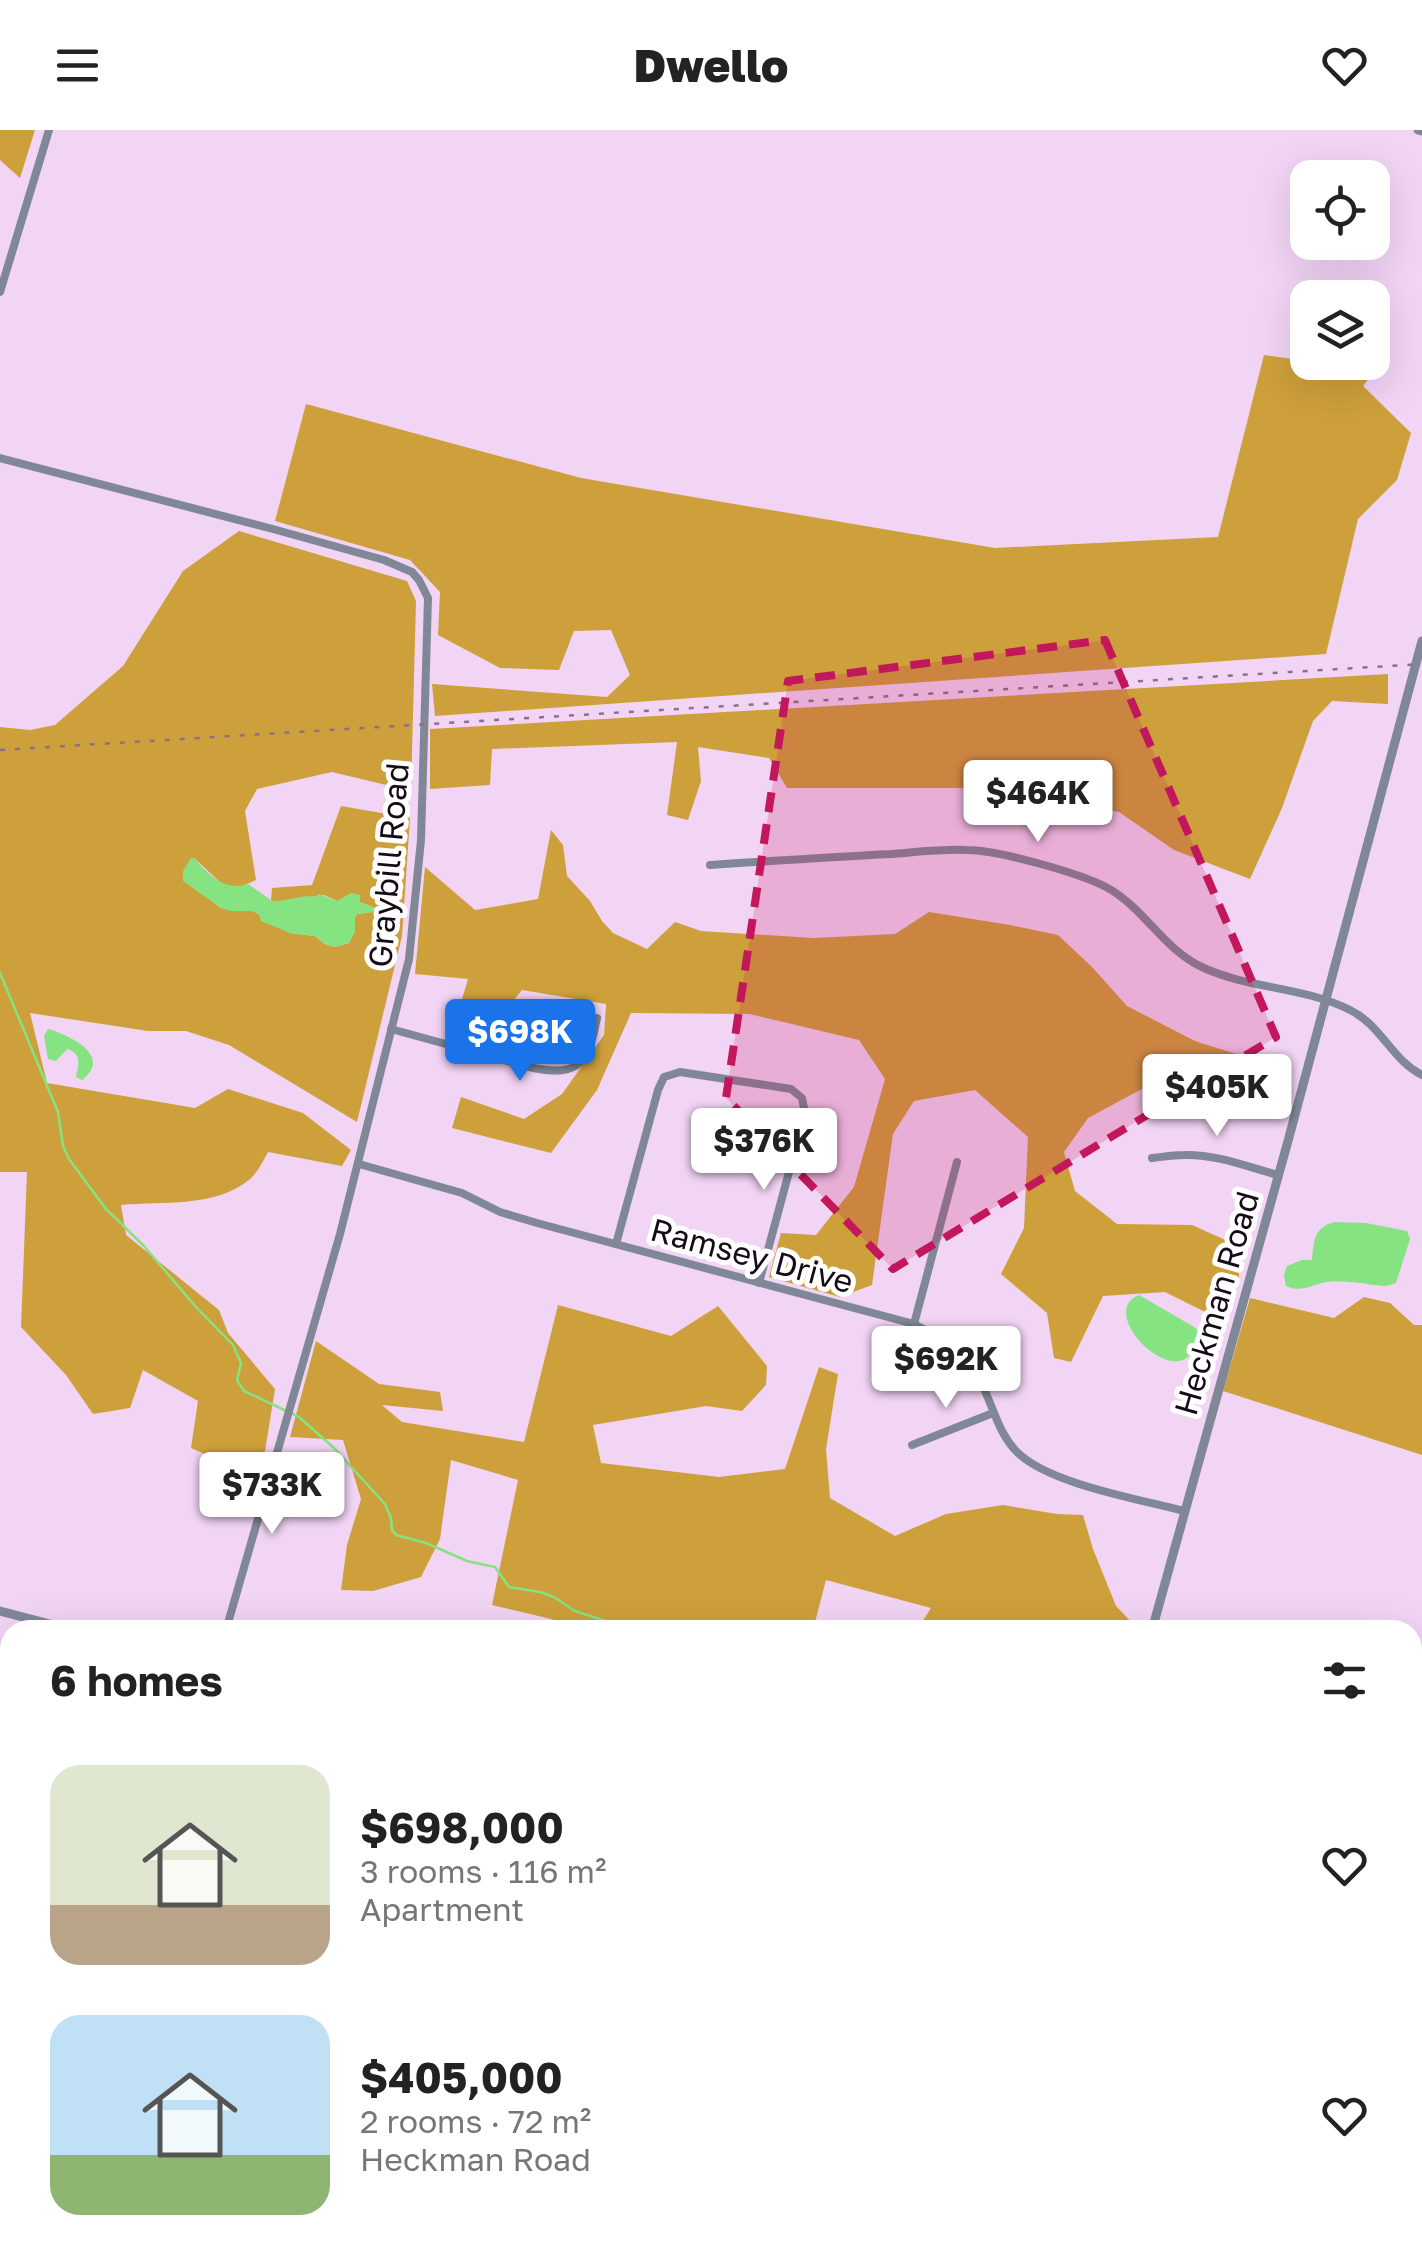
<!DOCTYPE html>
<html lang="en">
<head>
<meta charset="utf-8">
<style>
	:root { --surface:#fff; --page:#f6f6f6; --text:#222; --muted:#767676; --accent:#1a73e8 }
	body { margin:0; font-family:"Golos Text",sans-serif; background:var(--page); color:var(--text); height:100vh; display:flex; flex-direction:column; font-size:38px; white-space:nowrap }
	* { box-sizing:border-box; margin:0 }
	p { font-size:32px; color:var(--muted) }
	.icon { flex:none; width:55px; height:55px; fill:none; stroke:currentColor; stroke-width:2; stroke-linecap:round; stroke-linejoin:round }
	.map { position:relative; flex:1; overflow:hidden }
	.details { position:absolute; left:0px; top:1490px; width:1422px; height:642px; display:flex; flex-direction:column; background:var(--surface); border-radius:30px 30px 0 0; box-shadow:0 10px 40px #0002 }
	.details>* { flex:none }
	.controls { position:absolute; left:1290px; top:30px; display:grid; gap:20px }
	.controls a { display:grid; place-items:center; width:100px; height:100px; border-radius:20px; background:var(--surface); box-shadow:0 10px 40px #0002; font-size:50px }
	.price { position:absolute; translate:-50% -85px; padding:0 22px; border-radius:10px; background:#fff; color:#222; font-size:32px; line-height:65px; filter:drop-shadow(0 2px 5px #0008) }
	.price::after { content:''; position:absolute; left:50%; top:60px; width:30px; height:22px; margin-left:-15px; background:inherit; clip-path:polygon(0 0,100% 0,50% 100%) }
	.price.on { background:var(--accent); color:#fff }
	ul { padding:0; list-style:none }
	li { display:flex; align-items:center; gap:30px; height:250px; padding:0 50px }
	li span { display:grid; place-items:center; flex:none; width:280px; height:200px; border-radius:30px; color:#555 }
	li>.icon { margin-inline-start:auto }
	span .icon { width:120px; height:120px; fill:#fffc; stroke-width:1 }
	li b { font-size:42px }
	h2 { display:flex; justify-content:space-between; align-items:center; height:120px; padding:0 50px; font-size:42px }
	header { display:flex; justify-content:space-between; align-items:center; height:130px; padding:0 50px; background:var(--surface); font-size:45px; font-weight:800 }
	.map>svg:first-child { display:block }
</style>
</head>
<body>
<header><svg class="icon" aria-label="menu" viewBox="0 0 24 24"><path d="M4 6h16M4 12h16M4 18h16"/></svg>Dwello<svg class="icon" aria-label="heart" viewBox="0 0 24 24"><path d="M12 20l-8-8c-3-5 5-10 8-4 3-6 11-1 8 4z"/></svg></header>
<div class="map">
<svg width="1422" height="2132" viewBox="0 0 1422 2132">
	<rect width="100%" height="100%" fill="#f2d4f5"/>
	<g fill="#d3a956">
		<polygon points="0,1648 10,1651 10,1721 0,1781"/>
		<polygon points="0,1785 10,1790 10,2122 45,2123 43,2132 0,2132"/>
		<polygon points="1413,1830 1422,1831 1422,2132 676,2132 679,2122 1412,2122"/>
	</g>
	<g fill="#cea03b">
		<polygon points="0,0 35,0 20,48 0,30"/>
		<polygon points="1264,225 1375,241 1363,256 1411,303 1397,350 1358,389 1326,524 435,586 432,554 607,567 630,545 611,500 574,501 559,540 500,538 438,505 440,462 410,430 275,391 306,274 581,348 995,418 1218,407"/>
		<path d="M239,401L407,451L416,471L411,661L332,642L257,659L245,681L256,750L238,758L223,755L194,728L190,754L221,778L253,781L290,803L315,806L325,814L335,817L349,813L355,801V787L357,784L373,782L368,775L359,772L337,771L324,765L274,772L271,770L272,758L312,755L341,676L410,688L402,806L357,992L229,915L186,901H148L30,883L47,953L195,978L228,959L303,983L351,1020L342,1036L268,1022C263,1031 258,1042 250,1049C216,1078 163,1071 121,1075L126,1105L219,1180L228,1203L275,1259L262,1340L232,1336L191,1318L198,1271L143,1240L130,1278L93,1284L66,1245L21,1197L27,1042H0V597L30,600L55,595L123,536L183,441Z"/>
		<polygon points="1388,544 1388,574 1332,571 1313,591 1282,678 1250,749 1174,720 1119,682 1003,658 787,658 769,628 698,617 701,651 688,690 667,685 677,612 492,619 490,655 430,659 430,599"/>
		<polygon points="551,700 563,715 567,746 590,771 602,791 613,803 647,819 675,792 701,801 814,808 895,804 929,782 1010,795 1058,805 1093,838 1127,876 1195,911 1255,930 1252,944 1166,946 1088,988 1064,1022 1075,1061 1117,1094 1192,1095 1239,1116 1239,1147 1221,1190 1165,1162 1103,1166 1071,1232 1054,1228 1047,1183 1001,1144 1024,1098 1028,1007 975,960 914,971 893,1004 872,1155 840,1167 769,1147 781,1103 816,1105 854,1057 885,949 859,910 749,884 631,883 597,960 551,1023 452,998 461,967 524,989 562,964 604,905 606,874 522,860 478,913 451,906 468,849 415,844 425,737 475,780 538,769"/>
		<polygon points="1364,1167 1390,1173 1414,1195 1422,1195 1422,1325 1223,1261 1250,1168 1334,1188"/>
		<polygon points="558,1175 671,1206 718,1176 767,1236 766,1255 742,1281 706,1276 593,1295 601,1333 719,1347 785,1339 819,1237 838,1244 826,1319 830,1368 895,1406 946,1384 1003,1375 1057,1384 1083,1385 1093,1419 1116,1476 1139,1500 917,1500 931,1478 826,1450 813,1500 584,1500 551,1489 492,1475 518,1350 451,1330 440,1409 421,1447 373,1461 341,1460 347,1415 361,1369 343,1310 290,1307 316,1211 379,1254 440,1262 443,1281 382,1275 402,1292 524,1312"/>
	</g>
	<g fill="#85e382">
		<path d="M191,728H194C208,744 225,762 248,754L274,772L306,766L314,767L319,764L337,771L351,763L360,765V772L376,778L373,782L357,784L355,787V802L349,813L335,817L325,814L315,806L290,803L261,791L259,784L253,781H230L221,778L183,751V741Z"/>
		<path d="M48,899C69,905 114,926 82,950L76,947C78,937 83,923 67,919L56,931L48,929L44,906Z"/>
		<path d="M1334,1092L1366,1093L1407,1101L1410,1109L1396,1153L1386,1156C1368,1155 1345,1149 1326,1152C1310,1155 1302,1163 1286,1156L1284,1145L1287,1136L1302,1130H1312C1314,1112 1313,1098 1334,1092Z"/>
		<path d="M1139,1165L1194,1197L1198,1201C1192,1279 1091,1184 1139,1165Z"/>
	</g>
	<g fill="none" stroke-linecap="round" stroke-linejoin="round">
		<g stroke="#85e382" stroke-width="2.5">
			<polyline points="0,843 58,982 63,1016 69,1029 106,1079 143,1115 196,1177 233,1215 241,1233 237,1250 244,1261 299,1287 334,1318 385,1374 391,1388 392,1400 396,1405 426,1413 467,1431 495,1437 509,1457 540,1462 554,1467 575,1481 633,1500"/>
			<polyline points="0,2007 10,1998"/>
		</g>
		<g stroke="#808897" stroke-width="8">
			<polyline points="0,162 49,0"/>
			<polyline points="0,328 273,399 384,430 412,442 419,450 428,468 421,710 409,829 340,1104 226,1500"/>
			<path d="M710,735C771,731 831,727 892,724C917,722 942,719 967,720C998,720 1079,743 1106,757C1145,778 1163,820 1204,838C1250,859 1305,857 1350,880C1381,895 1392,930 1422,945"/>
			<path d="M391,899L533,938C581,947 588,932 597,888"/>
			<path d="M1152,1028C1162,1027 1173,1025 1184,1025C1216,1024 1248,1037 1278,1045"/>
			<path d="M359,1034L462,1063L500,1082L537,1093L914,1194C946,1210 970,1227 985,1261C995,1283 1000,1305 1017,1322C1049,1354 1139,1369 1184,1381"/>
			<polyline points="616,1114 658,960 664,947 680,942 791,959 802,968 805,983 759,1153"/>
			<polyline points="914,1194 957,1032"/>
			<polyline points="912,1315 993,1283"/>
			<polyline points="0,1562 10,1564"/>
			<polyline points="549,2122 581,2132"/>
			<polyline points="353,2124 366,2122"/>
			<polyline points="145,2132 147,2122"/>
			<polyline points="959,2132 962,2122"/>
		</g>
		<g stroke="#808897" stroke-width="9">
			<polyline points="1418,0 1422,1"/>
			<polyline points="0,1481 73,1500"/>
			<polyline points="1152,1500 1288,1011 1422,511"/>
			<polyline points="1412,1817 1422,1818"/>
			<polyline points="57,2132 59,2122"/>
		</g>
		<polyline stroke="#877289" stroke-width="2.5" stroke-dasharray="5 10" stroke-linecap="butt" points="0,620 1422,534"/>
	</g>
	<path fill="#c2185b" fill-opacity="0.2" stroke="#c2185b" stroke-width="8" stroke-dasharray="20 12" stroke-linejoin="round" d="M1105,510L1276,907L893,1139L726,968L788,551Z"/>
	<g text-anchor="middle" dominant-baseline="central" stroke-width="10" stroke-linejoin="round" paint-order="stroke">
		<g font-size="32" fill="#150b16" stroke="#fff">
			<text transform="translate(388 735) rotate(-85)">Graybill Road</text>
			<text transform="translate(752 1125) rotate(15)">Ramsey Drive</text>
			<text transform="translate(1216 1173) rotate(-74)">Heckman Road</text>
		</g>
	</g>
</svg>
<div class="controls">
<a><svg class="icon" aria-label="locate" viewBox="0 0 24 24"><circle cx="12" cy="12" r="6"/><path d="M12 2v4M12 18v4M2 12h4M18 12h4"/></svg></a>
<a><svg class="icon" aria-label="layers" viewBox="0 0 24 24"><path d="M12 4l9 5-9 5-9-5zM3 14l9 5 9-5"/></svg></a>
</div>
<b class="price" style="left:1038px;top:715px">$464K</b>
<b class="price on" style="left:520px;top:954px">$698K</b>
<b class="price" style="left:1217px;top:1009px">$405K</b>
<b class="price" style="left:764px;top:1063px">$376K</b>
<b class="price" style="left:946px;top:1281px">$692K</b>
<b class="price" style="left:272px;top:1407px">$733K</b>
<section class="details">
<h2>6 homes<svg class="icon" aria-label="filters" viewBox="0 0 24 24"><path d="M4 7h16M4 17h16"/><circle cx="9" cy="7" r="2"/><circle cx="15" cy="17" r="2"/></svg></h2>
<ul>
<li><span style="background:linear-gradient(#dfe7d0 70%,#b9a48a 0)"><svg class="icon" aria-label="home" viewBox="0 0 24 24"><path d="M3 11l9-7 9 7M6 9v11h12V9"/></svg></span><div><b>$698,000</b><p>3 rooms · 116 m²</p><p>Apartment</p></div><svg class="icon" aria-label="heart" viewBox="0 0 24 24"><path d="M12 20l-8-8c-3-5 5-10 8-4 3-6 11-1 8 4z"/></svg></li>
<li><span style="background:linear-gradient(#bfe0f5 70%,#8fb573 0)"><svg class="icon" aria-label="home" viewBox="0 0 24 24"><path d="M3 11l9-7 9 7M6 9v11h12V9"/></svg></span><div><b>$405,000</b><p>2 rooms · 72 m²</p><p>Heckman Road</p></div><svg class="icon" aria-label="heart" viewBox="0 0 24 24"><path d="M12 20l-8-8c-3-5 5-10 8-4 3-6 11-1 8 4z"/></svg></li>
</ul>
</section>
</div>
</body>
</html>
